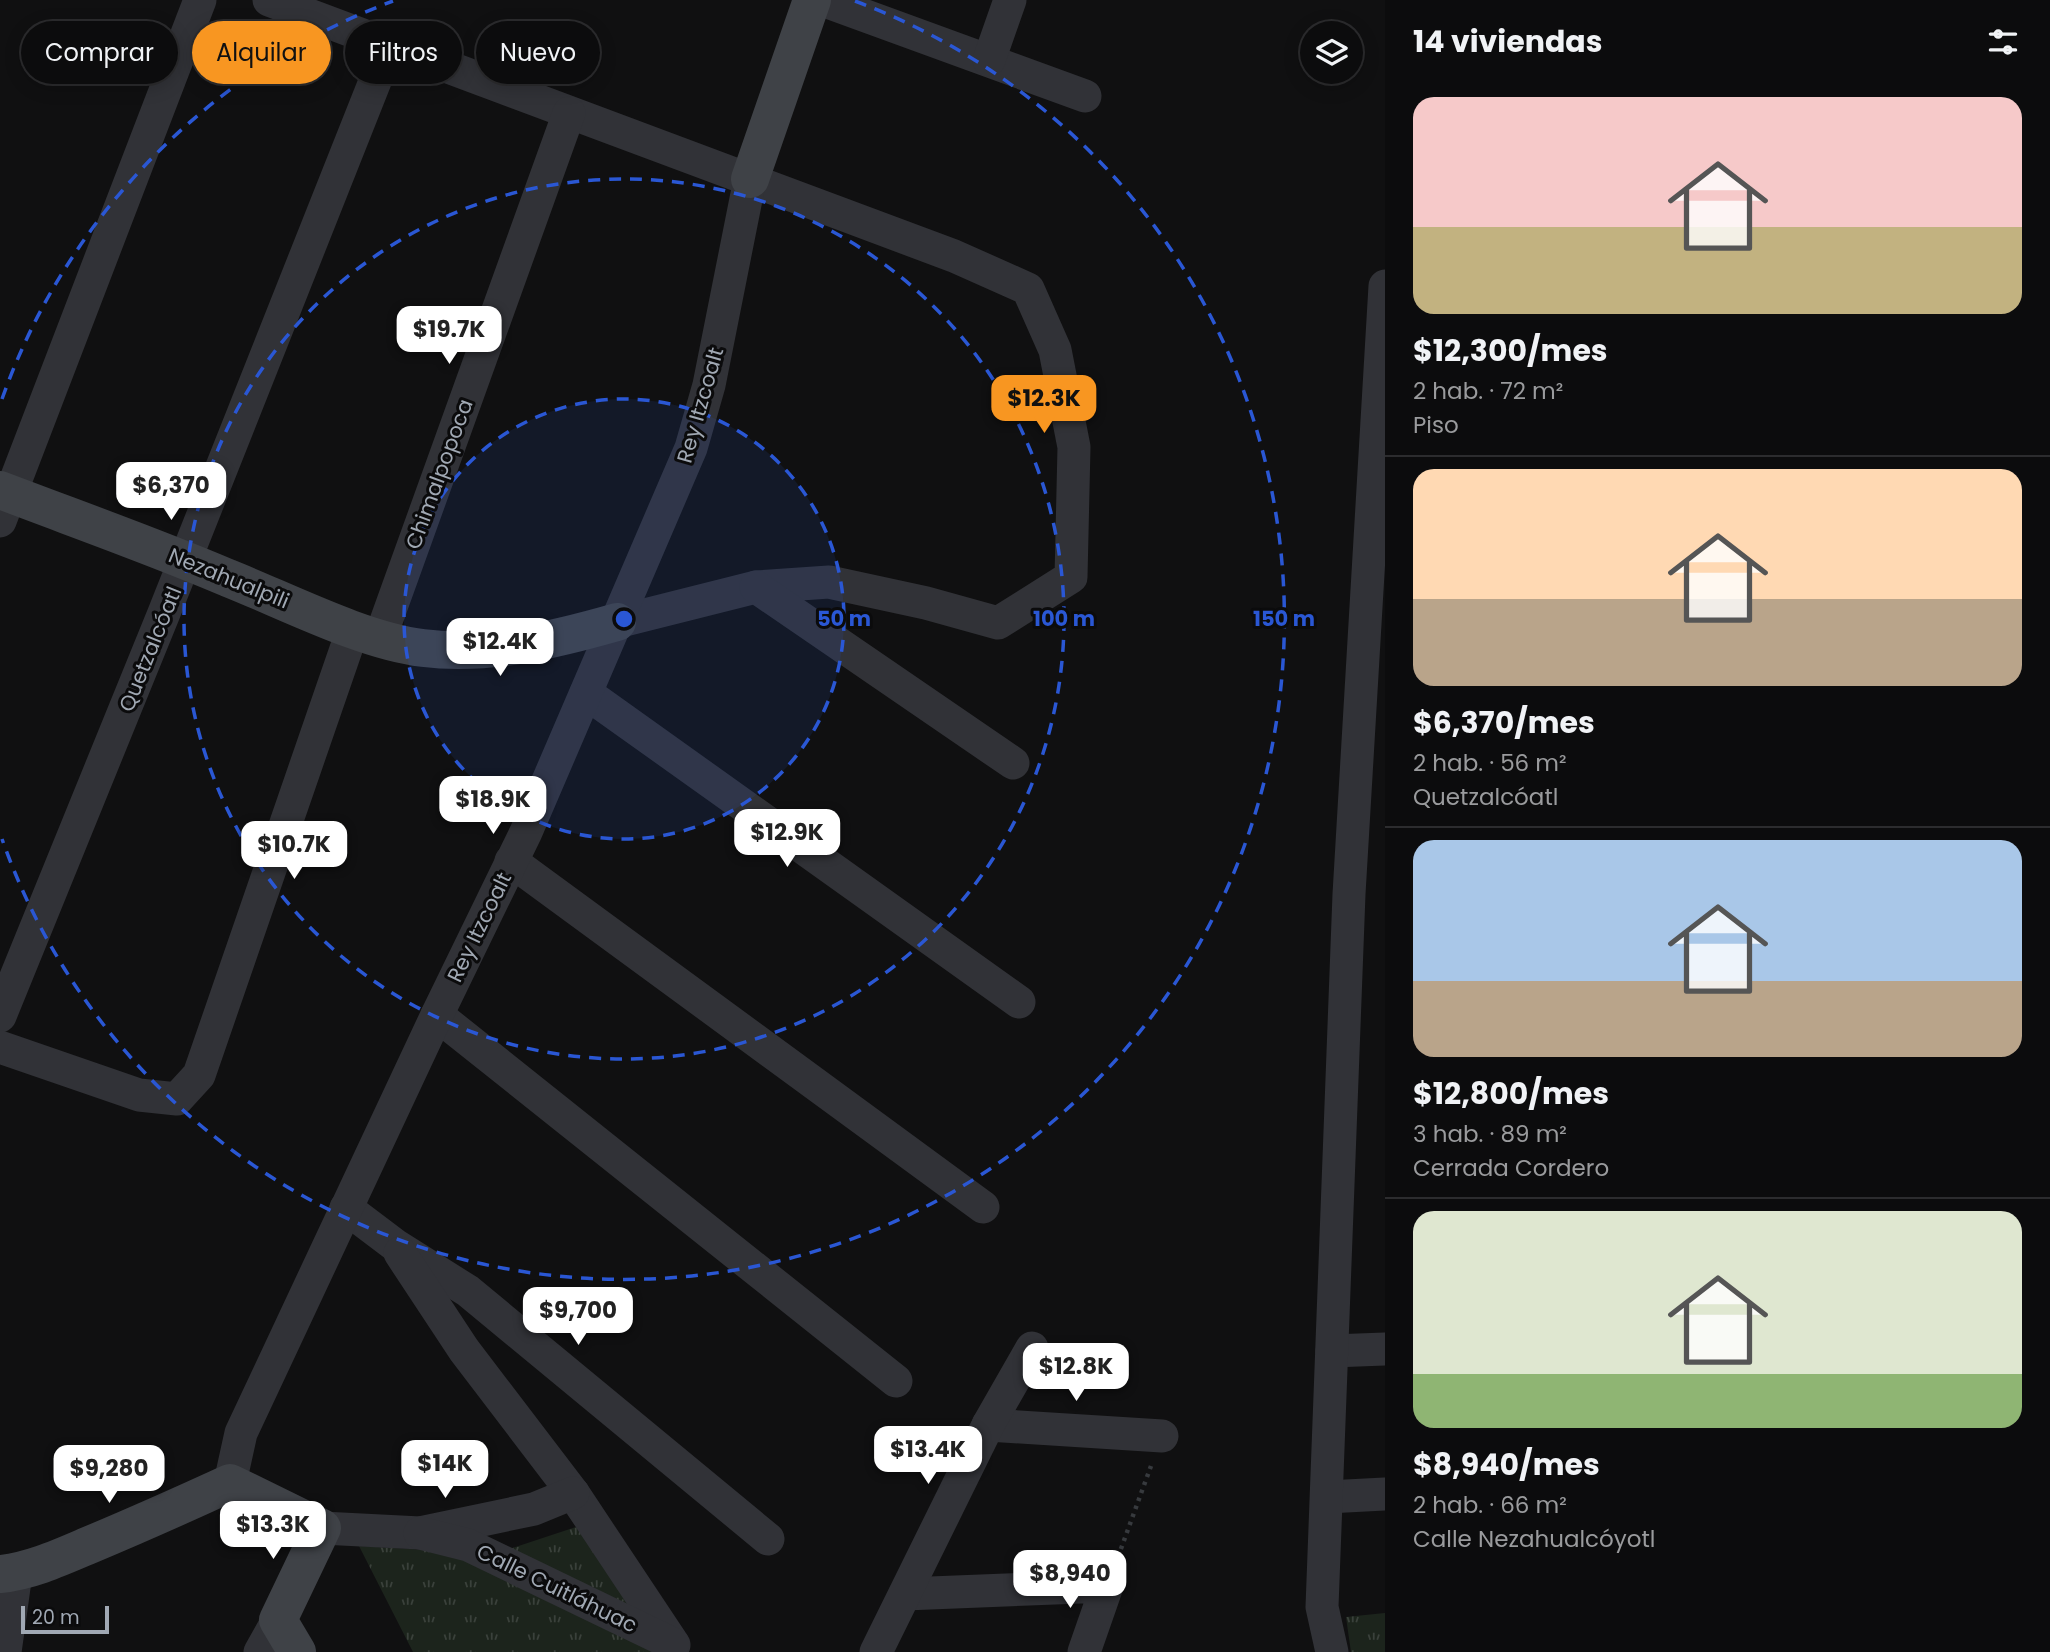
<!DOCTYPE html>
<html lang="es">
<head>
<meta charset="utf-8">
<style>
	:root { --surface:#0c0c0d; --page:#151516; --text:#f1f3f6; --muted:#9a9b9d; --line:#2c2c2e; --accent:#f89621 }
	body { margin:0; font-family:Poppins,sans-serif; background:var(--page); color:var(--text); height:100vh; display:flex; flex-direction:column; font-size:26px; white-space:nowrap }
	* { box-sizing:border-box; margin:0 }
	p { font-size:23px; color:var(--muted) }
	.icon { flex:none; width:38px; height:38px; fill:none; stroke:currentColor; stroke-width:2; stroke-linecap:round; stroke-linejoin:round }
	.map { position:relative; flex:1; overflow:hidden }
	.sheet { display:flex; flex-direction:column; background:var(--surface); width:665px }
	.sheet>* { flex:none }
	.guide { position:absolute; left:21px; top:21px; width:665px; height:63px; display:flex; gap:14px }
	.controls { position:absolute; left:1300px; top:21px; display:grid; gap:14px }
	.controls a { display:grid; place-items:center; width:63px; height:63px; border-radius:50%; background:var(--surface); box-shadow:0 4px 18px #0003,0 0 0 2px var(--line); font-size:35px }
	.scale { position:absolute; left:21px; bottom:18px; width:88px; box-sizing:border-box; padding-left:7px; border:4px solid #a0a8b3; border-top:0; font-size:19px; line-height:24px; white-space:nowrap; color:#a0a8b3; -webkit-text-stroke:5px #0b0b0c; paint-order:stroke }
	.price { position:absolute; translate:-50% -60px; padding:0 16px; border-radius:14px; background:#fff; color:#222; font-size:23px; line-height:46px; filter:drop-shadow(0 2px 4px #0008) }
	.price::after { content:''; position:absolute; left:50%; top:42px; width:21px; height:16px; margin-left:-10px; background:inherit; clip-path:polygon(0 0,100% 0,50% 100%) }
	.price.current { background:var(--accent); color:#111 }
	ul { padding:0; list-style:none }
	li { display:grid; align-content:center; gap:14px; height:371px; padding:0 28px }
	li+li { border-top:2px solid var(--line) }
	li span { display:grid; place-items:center; height:217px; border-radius:21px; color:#555 }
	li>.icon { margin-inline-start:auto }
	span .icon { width:126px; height:126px; fill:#fffc; stroke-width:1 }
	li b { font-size:30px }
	h2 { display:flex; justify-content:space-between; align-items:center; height:84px; padding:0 28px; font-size:30px }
	.pill { padding:0 24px; border-radius:32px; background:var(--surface); box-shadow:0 4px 18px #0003,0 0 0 2px var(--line); font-size:24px; line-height:63px }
	.pill.current { background:var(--accent); color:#111 }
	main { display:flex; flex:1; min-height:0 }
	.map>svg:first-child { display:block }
</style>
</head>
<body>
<main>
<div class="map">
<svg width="1385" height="1652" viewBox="0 0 1385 1652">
	<defs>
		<pattern id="grass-tufts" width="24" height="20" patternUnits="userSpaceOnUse" patternTransform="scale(1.75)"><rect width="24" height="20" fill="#1c241c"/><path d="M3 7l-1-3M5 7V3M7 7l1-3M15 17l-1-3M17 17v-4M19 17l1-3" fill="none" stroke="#3a413b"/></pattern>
	</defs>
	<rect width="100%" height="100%" fill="#101011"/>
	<g fill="url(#grass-tufts)">
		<polygon points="579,1526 689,1652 413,1652 359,1546 494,1554"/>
		<polygon points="1385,1613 1385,1652 1351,1652 1346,1617"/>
	</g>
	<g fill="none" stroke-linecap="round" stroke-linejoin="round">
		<polyline stroke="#373a3e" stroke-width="4.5" stroke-dasharray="3.5 5" stroke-linecap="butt" points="1118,1557 1151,1466"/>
		<g stroke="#313237" stroke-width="33">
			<polyline points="269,0 954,256 1028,289 1055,350 1074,447 1071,577 998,623 926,603 829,582 756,587 617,622"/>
			<polyline points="822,0 1085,96"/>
			<polyline points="989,60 1010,0"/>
			<polyline points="0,521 200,0"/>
			<polyline points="756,587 1013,763"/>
			<polyline points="380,638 569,113"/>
			<polyline points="586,693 1019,1002"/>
			<polyline points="511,861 983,1207"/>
			<polyline points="437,1015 896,1381"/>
			<polyline points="0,1016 164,613 389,46"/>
			<polyline points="0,1047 139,1095 177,1099 199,1075 353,629"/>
			<polyline points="346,1208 395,1245 468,1291 768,1539"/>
			<polyline points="400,1253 464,1350 573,1493 674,1645"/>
			<polyline points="1332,1351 1385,1349"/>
			<polyline points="988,1425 1162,1436"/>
			<polyline points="230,1483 241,1433 437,1015 526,832 691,448 709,385 750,179"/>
			<polyline points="1327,1497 1385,1494"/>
			<polyline points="322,1528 420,1533 534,1509 573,1493"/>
			<polyline points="420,1533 468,1545 673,1644"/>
			<polyline points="905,1594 1107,1586 1084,1652"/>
			<polyline points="5,1652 16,1573"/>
			<polyline points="260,1652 278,1620"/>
			<polyline points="876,1652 988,1425 1032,1348"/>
			<polyline points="1332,1652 1322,1607 1349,894 1385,286"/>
		</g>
		<g stroke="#3f4247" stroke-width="38">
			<polyline points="750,179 812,0"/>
			<path d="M0,490C76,519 153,546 228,578C286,601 363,641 423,648C488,656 554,640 617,622"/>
			<path d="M0,1574C30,1571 59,1558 87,1546C135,1526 182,1505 230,1483L322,1528L278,1620L297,1652"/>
		</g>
	</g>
	<circle cx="624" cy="619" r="220" fill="#2a57d4" fill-opacity=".12"/>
	<g fill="none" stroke="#2a57d4" stroke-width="3.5" stroke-dasharray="12 9">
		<circle cx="624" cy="619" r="220"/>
		<circle cx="624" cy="619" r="440"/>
		<path d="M2 399A660 660 0 0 1 393 1M855 1A660 660 0 1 1 2 839"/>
	</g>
	<g text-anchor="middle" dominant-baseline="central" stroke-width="6" stroke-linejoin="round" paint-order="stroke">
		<g font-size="21" fill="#a0a8b3" stroke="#0b0b0c">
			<text transform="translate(700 405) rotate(-74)">Rey Itzcoalt</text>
			<text transform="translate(439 474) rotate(-70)">Chimalpopoca</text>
			<text transform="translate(229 578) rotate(22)">Nezahualpili</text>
			<text transform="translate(150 649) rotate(-68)">Quetzalcóatl</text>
			<text transform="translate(479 927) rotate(-64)">Rey Itzcoalt</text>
			<text transform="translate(557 1588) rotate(26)">Calle Cuitláhuac</text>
		</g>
	</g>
	<circle cx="624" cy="619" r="10" fill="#2a57d4" stroke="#0b0b0c" stroke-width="3.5"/>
	<g font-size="21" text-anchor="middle" font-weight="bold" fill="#2a57d4" stroke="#0b0b0c" stroke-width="6" stroke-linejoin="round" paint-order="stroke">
		<text x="844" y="626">50 m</text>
		<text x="1064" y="626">100 m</text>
		<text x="1284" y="626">150 m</text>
	</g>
</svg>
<div class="controls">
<a><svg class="icon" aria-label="layers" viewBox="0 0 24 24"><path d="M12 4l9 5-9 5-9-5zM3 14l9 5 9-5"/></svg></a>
</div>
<div class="scale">20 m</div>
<b class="price" style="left:449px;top:366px">$19.7K</b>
<b class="price current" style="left:1044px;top:435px">$12.3K</b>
<b class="price" style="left:171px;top:522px">$6,370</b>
<b class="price" style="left:500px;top:678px">$12.4K</b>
<b class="price" style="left:493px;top:836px">$18.9K</b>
<b class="price" style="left:787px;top:869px">$12.9K</b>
<b class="price" style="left:294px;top:881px">$10.7K</b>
<b class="price" style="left:578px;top:1347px">$9,700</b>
<b class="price" style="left:1076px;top:1403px">$12.8K</b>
<b class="price" style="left:928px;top:1486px">$13.4K</b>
<b class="price" style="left:445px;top:1500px">$14K</b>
<b class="price" style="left:109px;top:1505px">$9,280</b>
<b class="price" style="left:273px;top:1561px">$13.3K</b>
<b class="price" style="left:1070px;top:1610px">$8,940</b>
<div class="guide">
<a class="pill">Comprar</a>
<a class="pill current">Alquilar</a>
<a class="pill">Filtros</a>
<a class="pill">Nuevo</a>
</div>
</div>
<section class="sheet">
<h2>14 viviendas<svg class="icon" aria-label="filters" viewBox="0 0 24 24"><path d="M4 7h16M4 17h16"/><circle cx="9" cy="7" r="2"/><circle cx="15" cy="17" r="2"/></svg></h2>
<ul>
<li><span style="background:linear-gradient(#f6c9c9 60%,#c2b280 0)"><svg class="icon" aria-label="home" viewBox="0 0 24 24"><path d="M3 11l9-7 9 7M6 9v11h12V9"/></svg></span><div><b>$12,300/mes</b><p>2 hab. · 72 m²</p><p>Piso</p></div></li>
<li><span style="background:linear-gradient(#ffd9b3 60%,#b9a48a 0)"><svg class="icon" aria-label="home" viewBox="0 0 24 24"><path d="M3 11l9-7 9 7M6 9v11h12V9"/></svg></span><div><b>$6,370/mes</b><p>2 hab. · 56 m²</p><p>Quetzalcóatl</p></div></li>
<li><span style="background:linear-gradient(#a9c7e8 65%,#b9a48a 0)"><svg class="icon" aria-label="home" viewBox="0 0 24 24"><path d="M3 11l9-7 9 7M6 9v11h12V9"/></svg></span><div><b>$12,800/mes</b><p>3 hab. · 89 m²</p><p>Cerrada Cordero</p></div></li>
<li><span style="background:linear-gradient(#dfe7d0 75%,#8fb573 0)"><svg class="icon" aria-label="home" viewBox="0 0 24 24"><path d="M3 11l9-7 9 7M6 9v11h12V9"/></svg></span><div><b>$8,940/mes</b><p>2 hab. · 66 m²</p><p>Calle Nezahualcóyotl</p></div></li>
</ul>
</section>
</main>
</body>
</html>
